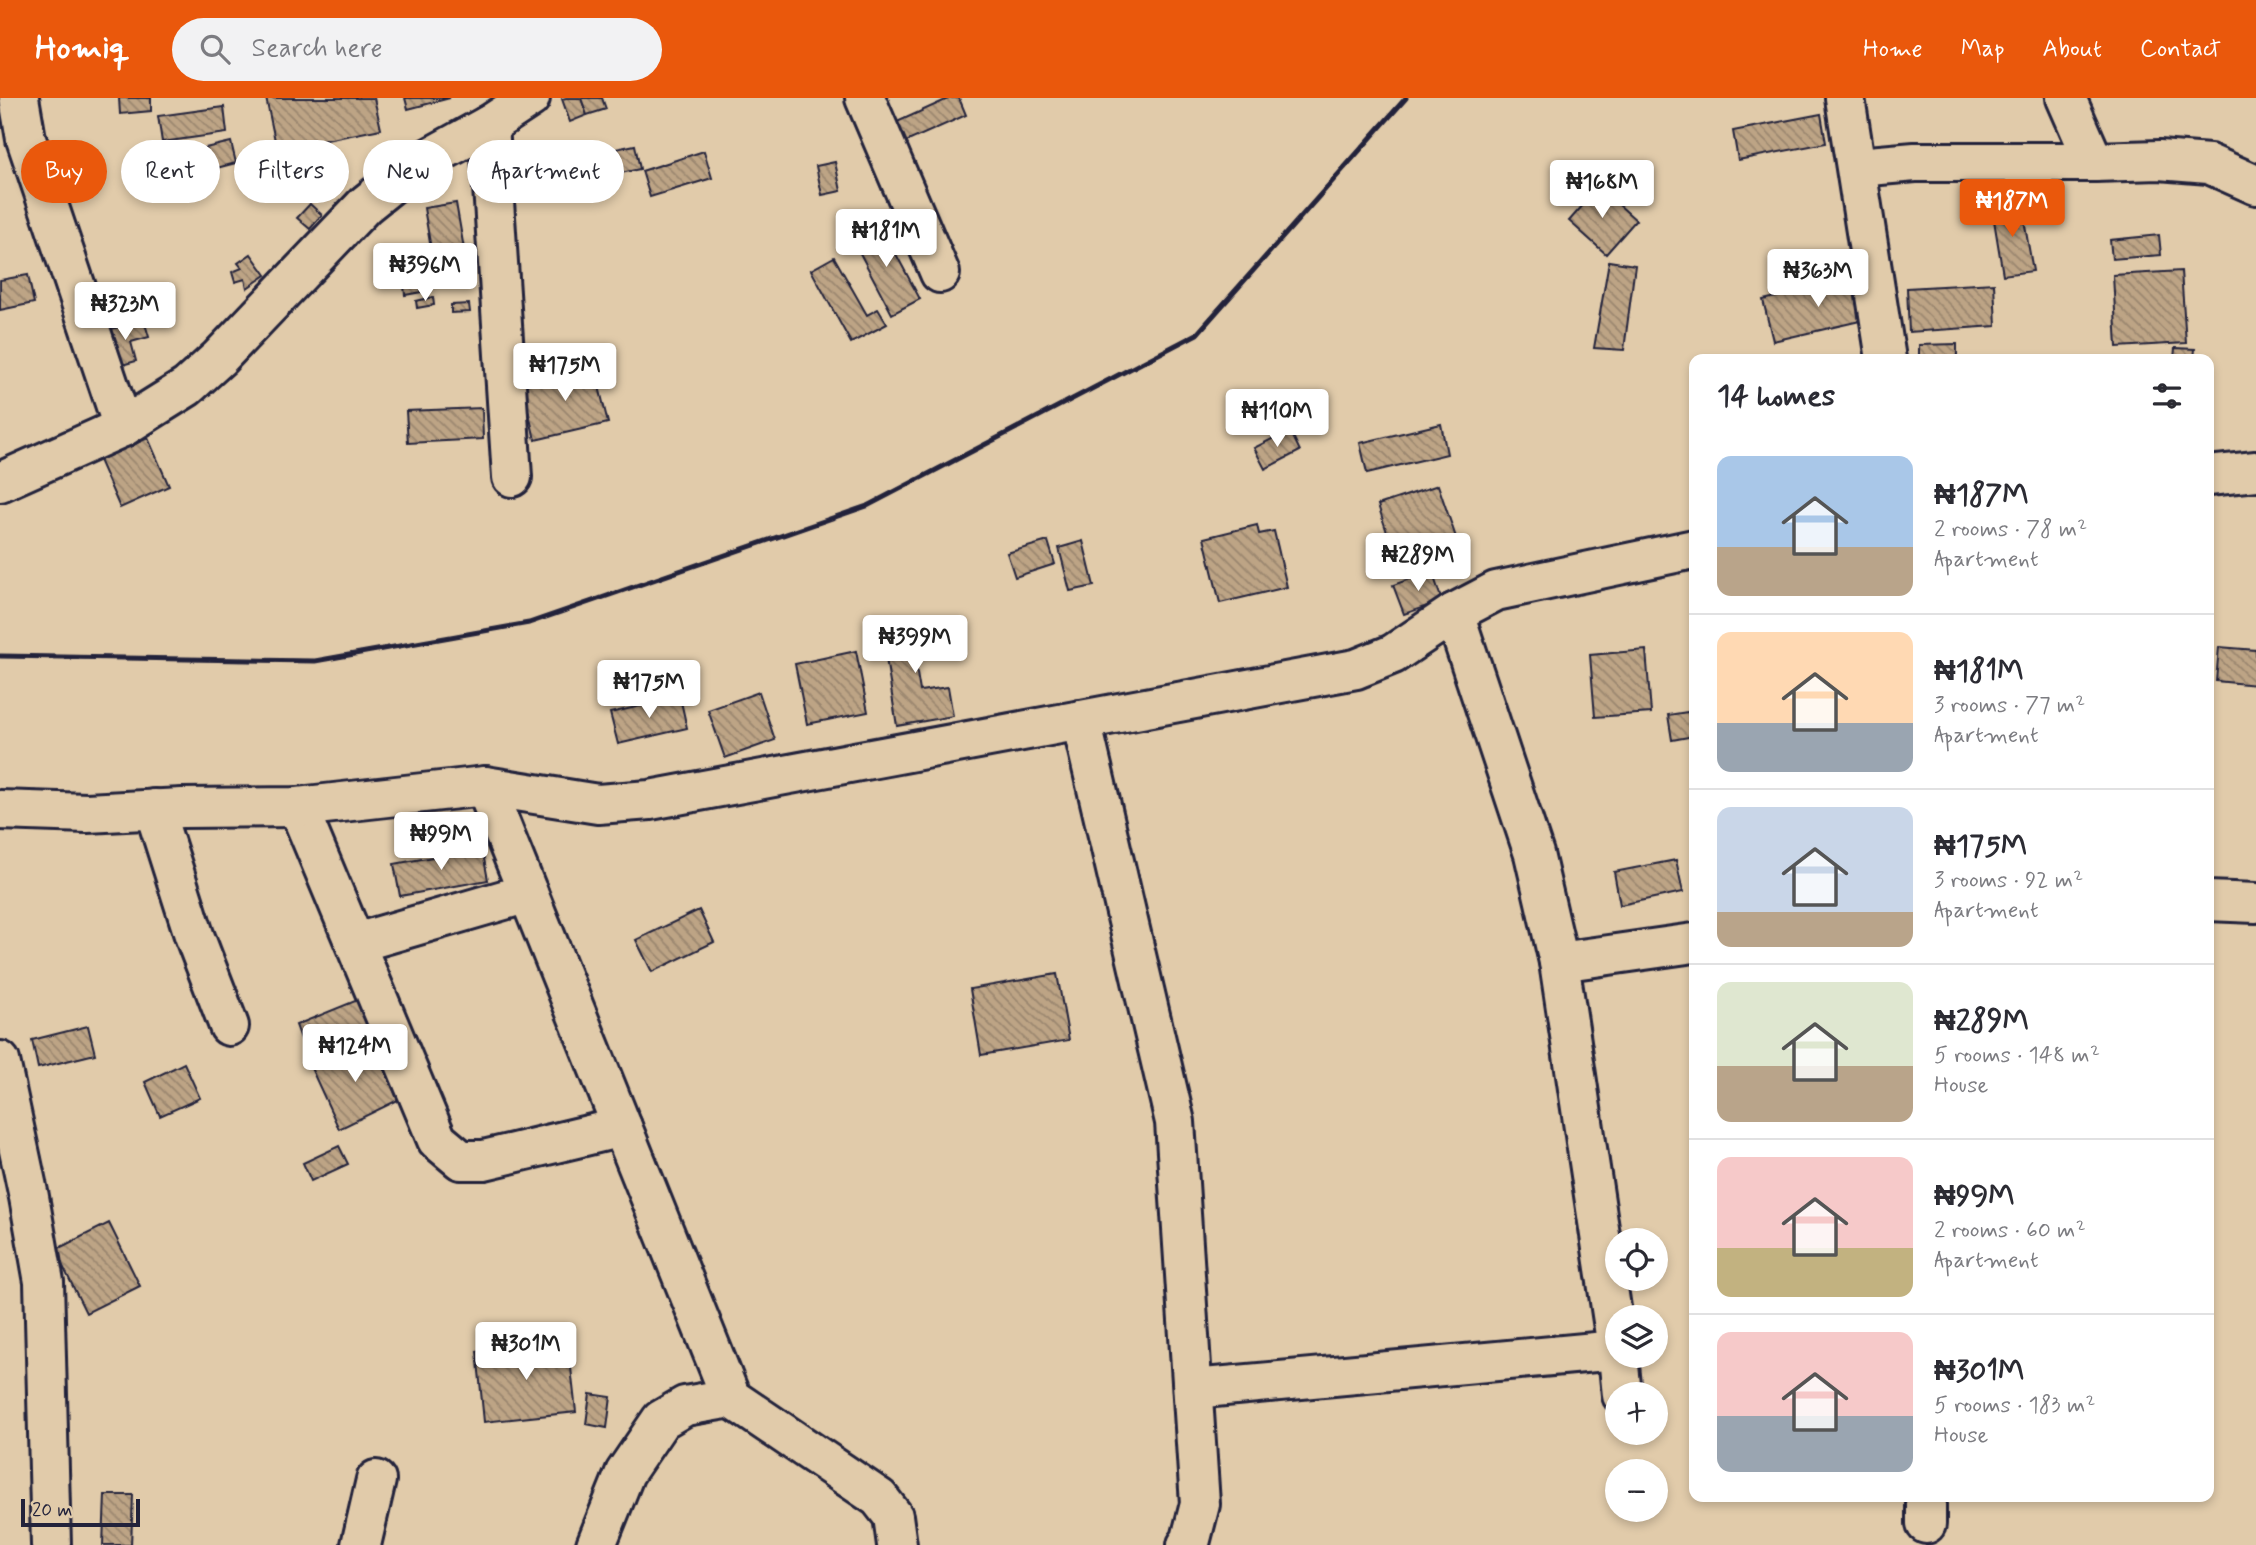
<!DOCTYPE html>
<html lang="en">
<head>
<meta charset="utf-8">
<style>
	:root { --surface:#fff; --page:#f2f2f3; --text:#2b2b33; --muted:#7c7c81; --line:#e1e1e2; --accent:#ea580c }
	body { margin:0; font-family:Mynerve,sans-serif; background:var(--page); color:var(--text); height:100vh; display:flex; flex-direction:column; font-size:26px; white-space:nowrap }
	* { box-sizing:border-box; margin:0 }
	p { font-size:23px; color:var(--muted) }
	.icon { flex:none; width:38px; height:38px; fill:none; stroke:currentColor; stroke-width:2; stroke-linecap:round; stroke-linejoin:round }
	.map { position:relative; flex:1; overflow:hidden }
	.details { position:absolute; left:1689px; top:256px; width:525px; height:1148px; display:flex; flex-direction:column; background:var(--surface); border-radius:14px; box-shadow:0 4px 10px #0003 }
	.details>* { flex:none }
	.top-card { position:absolute; left:21px; top:42px; width:665px; height:63px; display:flex; gap:14px }
	.controls { position:absolute; left:1605px; top:1130px; display:grid; gap:14px }
	.controls a { display:grid; place-items:center; width:63px; height:63px; border-radius:50%; background:var(--surface); box-shadow:0 4px 10px #0003; font-size:35px }
	.scale { position:absolute; left:21px; bottom:18px; width:119px; box-sizing:border-box; padding-left:7px; border:4px solid #22223b; border-top:0; font-size:19px; line-height:24px; white-space:nowrap; color:#22223b; -webkit-text-stroke:5px #e1cbaa; paint-order:stroke }
	.price { position:absolute; translate:-50% -60px; padding:0 16px; border-radius:7px; background:#fff; color:#222; font-size:23px; line-height:46px; filter:drop-shadow(0 2px 4px #0008) }
	.price::after { content:''; position:absolute; left:50%; top:42px; width:21px; height:16px; margin-left:-10px; background:inherit; clip-path:polygon(0 0,100% 0,50% 100%) }
	.price.active { background:var(--accent); color:#fff }
	ul { padding:0; list-style:none }
	li { display:flex; align-items:center; gap:21px; height:175px; padding:0 28px }
	li+li { border-top:2px solid var(--line) }
	li span { display:grid; place-items:center; flex:none; width:196px; height:140px; border-radius:14px; color:#555 }
	li>.icon { margin-inline-start:auto }
	span .icon { width:84px; height:84px; fill:#fffc; stroke-width:1 }
	li b { font-size:30px }
	h2 { display:flex; justify-content:space-between; align-items:center; height:84px; padding:0 28px; font-size:30px }
	.chip { padding:0 24px; border-radius:32px; background:var(--surface); box-shadow:0 4px 10px #0003; font-size:24px; line-height:63px }
	.chip.active { background:var(--accent); color:#fff }
	header { display:flex; align-items:center; gap:42px; box-sizing:border-box; height:98px; padding:0 35px; background:var(--accent); color:#fff }
	header strong { font-size:33px }
	nav { display:flex; gap:38px; margin-inline-start:auto; font-size:24px }
	.search { width:490px; height:63px; background:var(--page); display:flex; align-items:center; gap:18px; box-sizing:border-box; padding:0 24px; border-radius:38px; color:var(--muted); font-size:26px }
	.map>svg:first-child { display:block }
</style>
</head>
<body>
<header>
<strong>Homiq</strong>
<div class="search"><svg class="icon" aria-label="search" viewBox="0 0 24 24"><circle cx="10" cy="10" r="6"/><path d="M15 15l6 6"/></svg>Search here</div>
<nav><a>Home</a><a>Map</a><a>About</a><a>Contact</a></nav>
</header>
<div class="map">
<svg width="2256" height="1447" viewBox="0 0 2256 1447">
	<defs>
		<pattern id="building-back-hatch" width="6" height="6" patternUnits="userSpaceOnUse" patternTransform="scale(1.75)"><rect width="6" height="6" fill="#bda485"/><path d="M-1 5l2 2M0 0l6 6M5-1l2 2" fill="none" stroke="#99856e"/></pattern>
	</defs>
	<rect width="100%" height="100%" fill="#e1cbaa"/>
	<filter id="ink" filterUnits="userSpaceOnUse"><feTurbulence type="fractalNoise" baseFrequency=".0143" numOctaves="2"/><feDisplacementMap in="SourceGraphic" scale="14" xChannelSelector="R" yChannelSelector="G"/><feConvolveMatrix kernelMatrix="1 2 1 2 8 2 1 2 1" color-interpolation-filters="sRGB"/></filter>
	<g filter="url(#ink)">
		<g fill="url(#building-back-hatch)" stroke="#22223b" stroke-width="2">
			<polygon points="119,0 151,0 151,13 120,16"/>
			<polygon points="266,0 374,0 381,31 277,52"/>
			<polygon points="405,0 450,0 408,11"/>
			<polygon points="566,0 581,0 587,17 570,24 562,1"/>
			<polygon points="581,0 602,0 606,11 587,17"/>
			<polygon points="950,0 959,0 966,17 906,44 897,24"/>
			<polygon points="224,9 227,35 162,44 158,18"/>
			<polygon points="1821,16 1826,45 1738,62 1733,33"/>
			<polygon points="231,44 236,65 193,76 188,54"/>
			<polygon points="635,47 640,71 592,81 587,57"/>
			<polygon points="704,53 712,80 650,99 642,73"/>
			<polygon points="835,64 841,93 822,97 816,68"/>
			<polygon points="1599,89 1636,122 1606,156 1569,123"/>
			<polygon points="456,105 467,168 435,174 424,110"/>
			<polygon points="2021,105 2033,173 2003,177 1992,110"/>
			<polygon points="310,106 322,117 310,131 297,120"/>
			<polygon points="880,126 920,201 892,216 852,140"/>
			<polygon points="2159,137 2161,157 2112,161 2110,142"/>
			<polygon points="251,156 266,177 247,190 245,181 235,184 232,174 242,170 238,165"/>
			<polygon points="834,159 867,217 878,211 887,226 851,245 811,172"/>
			<polygon points="1609,163 1635,167 1624,252 1594,250"/>
			<polygon points="427,172 434,187 425,191 419,176"/>
			<polygon points="2181,173 2186,245 2117,249 2113,177"/>
			<polygon points="28,177 34,205 0,212 0,182"/>
			<polygon points="1863,179 1873,220 1773,243 1763,202"/>
			<polygon points="1994,185 1996,228 1909,234 1907,190"/>
			<polygon points="421,186 422,194 405,197 404,188"/>
			<polygon points="433,199 434,207 417,210 416,203"/>
			<polygon points="469,206 470,214 451,215 451,207"/>
			<polygon points="144,222 149,239 131,244 136,263 115,269 104,233"/>
			<polygon points="1957,246 1957,261 1919,261 1919,247"/>
			<polygon points="2175,250 2195,251 2194,261 2174,261"/>
			<polygon points="594,268 608,325 535,342 522,285"/>
			<polygon points="482,310 483,341 408,345 406,313"/>
			<polygon points="1441,326 1447,356 1367,375 1360,345"/>
			<polygon points="1290,332 1300,353 1265,371 1254,350"/>
			<polygon points="148,340 169,388 120,410 99,362"/>
			<polygon points="1438,387 1462,457 1401,477 1378,407"/>
			<polygon points="1257,427 1259,436 1274,433 1287,489 1220,505 1204,440"/>
			<polygon points="1048,443 1055,466 1015,479 1007,455"/>
			<polygon points="1083,443 1094,488 1070,493 1059,450"/>
			<polygon points="1432,473 1442,503 1404,516 1393,487"/>
			<polygon points="944,526 949,552 914,558 920,593 948,589 953,618 897,628 882,536"/>
			<polygon points="2219,549 2256,552 2256,587 2216,583"/>
			<polygon points="1646,552 1651,615 1595,619 1590,557"/>
			<polygon points="856,553 868,614 807,626 795,566"/>
			<polygon points="759,594 775,642 725,660 708,612"/>
			<polygon points="680,599 687,630 618,646 610,615"/>
			<polygon points="1694,613 1694,638 1672,642 1668,617"/>
			<polygon points="482,750 488,782 400,798 394,766"/>
			<polygon points="1676,762 1683,794 1620,807 1614,774"/>
			<polygon points="699,812 714,844 652,874 636,842"/>
			<polygon points="1057,876 1069,942 981,957 970,891"/>
			<polygon points="360,901 372,932 307,957 296,927"/>
			<polygon points="88,928 95,956 38,970 32,942"/>
			<polygon points="372,942 398,1002 339,1031 311,970"/>
			<polygon points="184,965 200,1000 160,1018 145,984"/>
			<polygon points="339,1048 348,1066 311,1083 303,1065"/>
			<polygon points="109,1125 140,1188 86,1215 55,1152"/>
			<polygon points="568,1243 576,1314 484,1324 477,1253"/>
			<polygon points="590,1296 611,1299 607,1330 586,1326"/>
			<polygon points="105,1397 133,1397 131,1447 103,1447"/>
		</g>
		<g fill="none" stroke-linecap="round" stroke-linejoin="round">
			<g stroke="#22223b" stroke-width="44">
				<g id="minor">
					<polyline points="19,0 26,41 123,329"/>
					<polyline points="865,0 940,175"/>
					<polyline points="1845,0 1886,261"/>
					<polyline points="2066,0 2094,64"/>
					<polyline points="489,27 512,379"/>
					<polyline points="1857,69 1915,64 2094,64 2159,62 2209,66 2256,87"/>
					<polyline points="2208,378 2256,373"/>
					<polyline points="0,384 123,329 187,289 219,260 365,107 411,70 489,27 530,0"/>
					<polyline points="1454,515 1534,756 1559,864 1617,1250"/>
					<polyline points="1081,622 1175,1024 1200,1406 1190,1445 1187,1447"/>
					<polyline points="485,688 731,1300 879,1400 893,1418 897,1447"/>
					<polyline points="298,709 437,1042 461,1062 484,1062 622,1029"/>
					<polyline points="154,711 194,837 229,928"/>
					<polyline points="0,712 87,715 182,710 298,709 485,688 598,706 650,702 1356,571 1393,556 1454,515 1496,493 1694,451"/>
					<polyline points="2208,803 2256,805"/>
					<polyline points="356,845 528,795"/>
					<polyline points="1559,864 1694,845"/>
					<polyline points="0,963 29,1099 44,1184 51,1447"/>
					<polyline points="1618,1258 1622,1297"/>
					<polyline points="1193,1291 1617,1252"/>
					<polyline points="1926,1426 1926,1398"/>
					<polyline points="361,1447 376,1382"/>
					<polyline points="596,1447 625,1375 661,1322 685,1308 731,1300"/>
				</g>
			</g>
			<use href="#minor" stroke="#e1cbaa" stroke-width="38"/>
			<polyline stroke="#22223b" stroke-width="5" points="0,558 315,563 529,525 867,408 1197,236 1406,0"/>
		</g>
	</g>
</svg>
<div class="controls">
<a><svg class="icon" aria-label="locate" viewBox="0 0 24 24"><circle cx="12" cy="12" r="6"/><path d="M12 2v4M12 18v4M2 12h4M18 12h4"/></svg></a>
<a><svg class="icon" aria-label="layers" viewBox="0 0 24 24"><path d="M12 4l9 5-9 5-9-5zM3 14l9 5 9-5"/></svg></a>
<a>+</a>
<a>−</a>
</div>
<div class="scale">20 m</div>
<b class="price" style="left:1602px;top:122px">₦168M</b>
<b class="price active" style="left:2012px;top:141px">₦187M</b>
<b class="price" style="left:886px;top:171px">₦181M</b>
<b class="price" style="left:425px;top:205px">₦396M</b>
<b class="price" style="left:1818px;top:211px">₦363M</b>
<b class="price" style="left:125px;top:244px">₦323M</b>
<b class="price" style="left:565px;top:305px">₦175M</b>
<b class="price" style="left:1277px;top:351px">₦110M</b>
<b class="price" style="left:1418px;top:495px">₦289M</b>
<b class="price" style="left:915px;top:577px">₦399M</b>
<b class="price" style="left:649px;top:622px">₦175M</b>
<b class="price" style="left:441px;top:774px">₦99M</b>
<b class="price" style="left:355px;top:986px">₦124M</b>
<b class="price" style="left:526px;top:1284px">₦301M</b>
<div class="top-card">
<a class="chip active">Buy</a>
<a class="chip">Rent</a>
<a class="chip">Filters</a>
<a class="chip">New</a>
<a class="chip">Apartment</a>
</div>
<section class="details">
<h2>14 homes<svg class="icon" aria-label="filters" viewBox="0 0 24 24"><path d="M4 7h16M4 17h16"/><circle cx="9" cy="7" r="2"/><circle cx="15" cy="17" r="2"/></svg></h2>
<ul>
<li><span style="background:linear-gradient(#a9c7e8 65%,#b9a48a 0)"><svg class="icon" aria-label="home" viewBox="0 0 24 24"><path d="M3 11l9-7 9 7M6 9v11h12V9"/></svg></span><div><b>₦187M</b><p>2 rooms · 78 m²</p><p>Apartment</p></div></li>
<li><span style="background:linear-gradient(#ffd9b3 65%,#9aa5b1 0)"><svg class="icon" aria-label="home" viewBox="0 0 24 24"><path d="M3 11l9-7 9 7M6 9v11h12V9"/></svg></span><div><b>₦181M</b><p>3 rooms · 77 m²</p><p>Apartment</p></div></li>
<li><span style="background:linear-gradient(#c9d6e8 75%,#b9a48a 0)"><svg class="icon" aria-label="home" viewBox="0 0 24 24"><path d="M3 11l9-7 9 7M6 9v11h12V9"/></svg></span><div><b>₦175M</b><p>3 rooms · 92 m²</p><p>Apartment</p></div></li>
<li><span style="background:linear-gradient(#dfe7d0 60%,#b9a48a 0)"><svg class="icon" aria-label="home" viewBox="0 0 24 24"><path d="M3 11l9-7 9 7M6 9v11h12V9"/></svg></span><div><b>₦289M</b><p>5 rooms · 148 m²</p><p>House</p></div></li>
<li><span style="background:linear-gradient(#f6c9c9 65%,#c2b280 0)"><svg class="icon" aria-label="home" viewBox="0 0 24 24"><path d="M3 11l9-7 9 7M6 9v11h12V9"/></svg></span><div><b>₦99M</b><p>2 rooms · 60 m²</p><p>Apartment</p></div></li>
<li><span style="background:linear-gradient(#f6c9c9 60%,#9aa5b1 0)"><svg class="icon" aria-label="home" viewBox="0 0 24 24"><path d="M3 11l9-7 9 7M6 9v11h12V9"/></svg></span><div><b>₦301M</b><p>5 rooms · 183 m²</p><p>House</p></div></li>
</ul>
</section>
</div>
</body>
</html>
